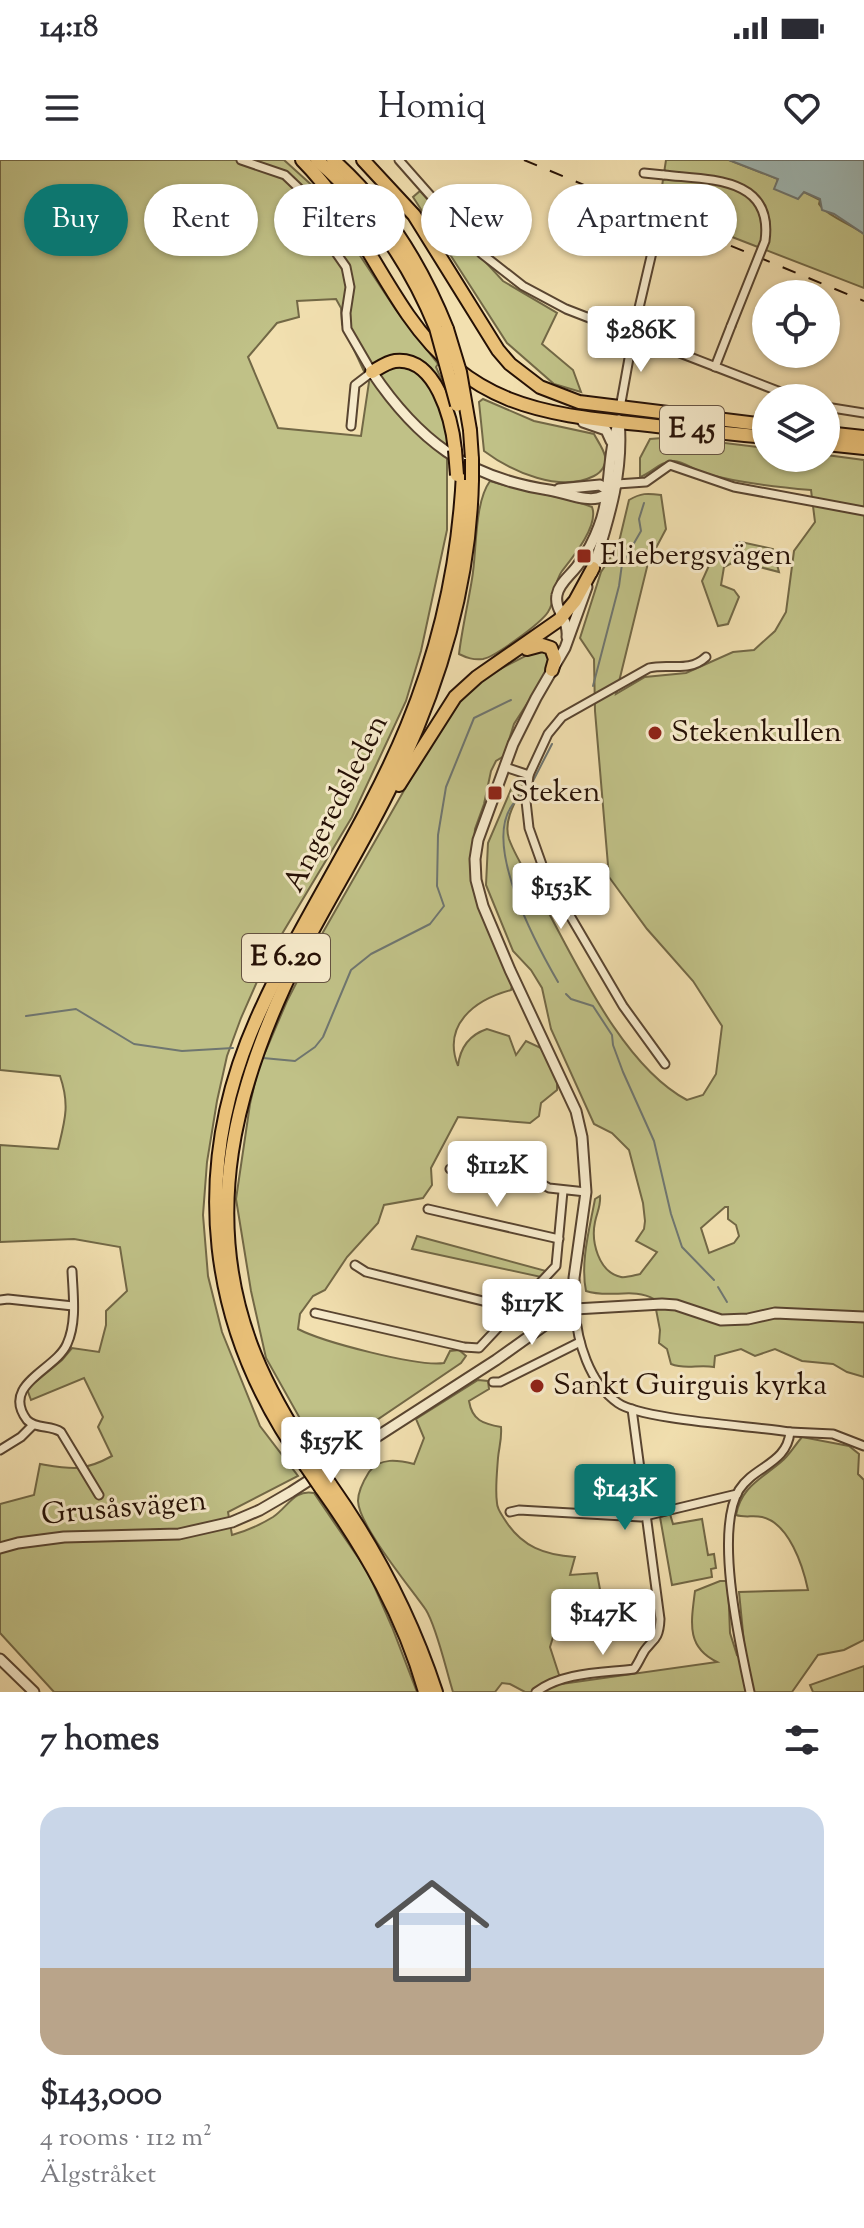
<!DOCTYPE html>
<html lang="en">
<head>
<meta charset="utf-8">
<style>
	:root { --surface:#fff; --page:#f7f7f7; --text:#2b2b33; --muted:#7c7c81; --accent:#0f766e }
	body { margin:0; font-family:"Sorts Mill Goudy",serif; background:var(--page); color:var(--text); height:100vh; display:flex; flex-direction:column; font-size:30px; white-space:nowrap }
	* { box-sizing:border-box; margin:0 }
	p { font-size:26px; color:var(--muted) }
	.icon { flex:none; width:44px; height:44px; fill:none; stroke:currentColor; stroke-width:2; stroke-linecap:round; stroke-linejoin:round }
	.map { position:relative; height:1532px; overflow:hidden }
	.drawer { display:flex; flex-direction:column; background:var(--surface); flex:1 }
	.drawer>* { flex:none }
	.hud { position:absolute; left:24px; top:24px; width:816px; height:72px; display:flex; gap:16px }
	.tools { position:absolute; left:752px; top:120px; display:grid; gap:16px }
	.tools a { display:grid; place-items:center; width:88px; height:88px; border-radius:50%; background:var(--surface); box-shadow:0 2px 6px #0004; font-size:40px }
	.price { position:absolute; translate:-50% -68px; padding:0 18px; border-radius:8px; background:#fff; color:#222; font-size:26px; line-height:52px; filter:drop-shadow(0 2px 4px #0008) }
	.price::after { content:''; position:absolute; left:50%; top:48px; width:24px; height:18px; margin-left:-12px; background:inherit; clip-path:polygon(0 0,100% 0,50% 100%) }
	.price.on { background:var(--accent); color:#fff }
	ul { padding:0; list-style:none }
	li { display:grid; align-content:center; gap:16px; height:424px; padding:0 40px }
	li span { display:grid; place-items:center; height:248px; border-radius:24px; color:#555 }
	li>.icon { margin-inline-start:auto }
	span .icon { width:144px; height:144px; fill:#fffc; stroke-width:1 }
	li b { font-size:34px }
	h2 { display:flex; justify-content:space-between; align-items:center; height:96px; padding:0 40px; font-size:34px }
	.pill { padding:0 28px; border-radius:36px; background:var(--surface); box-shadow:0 2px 6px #0004; font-size:28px; line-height:72px }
	.pill.on { background:var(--accent); color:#fff }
	.status { display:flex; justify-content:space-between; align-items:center; height:56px; padding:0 40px; background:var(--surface); direction:ltr }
	.status svg { height:22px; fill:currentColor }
	header { display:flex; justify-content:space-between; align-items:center; height:104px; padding:0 40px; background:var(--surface); font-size:36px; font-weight:600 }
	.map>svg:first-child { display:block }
</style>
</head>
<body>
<div class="status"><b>14:18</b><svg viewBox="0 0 49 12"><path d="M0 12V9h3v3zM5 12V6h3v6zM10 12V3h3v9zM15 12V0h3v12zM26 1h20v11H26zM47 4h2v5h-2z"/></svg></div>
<header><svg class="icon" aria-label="menu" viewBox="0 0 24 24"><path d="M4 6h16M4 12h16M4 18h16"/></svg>Homiq<svg class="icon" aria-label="heart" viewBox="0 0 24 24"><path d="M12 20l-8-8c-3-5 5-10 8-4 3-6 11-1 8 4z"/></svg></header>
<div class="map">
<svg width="864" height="1532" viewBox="0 0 864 1532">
	<rect width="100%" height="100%" fill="#f2e0b0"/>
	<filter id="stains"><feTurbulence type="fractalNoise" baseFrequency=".0025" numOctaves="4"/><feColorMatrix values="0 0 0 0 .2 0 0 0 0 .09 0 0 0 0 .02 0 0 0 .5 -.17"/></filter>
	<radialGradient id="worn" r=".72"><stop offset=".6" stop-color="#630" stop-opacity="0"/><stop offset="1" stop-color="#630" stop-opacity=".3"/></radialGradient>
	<g fill="#c0c187" stroke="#726846" stroke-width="2" fill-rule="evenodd">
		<path d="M0,0H284L316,29L396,150L438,204L436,207L447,232V370L421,491L406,541L352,657L267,799L241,858L227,896L217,941L207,1002L203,1055L208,1116L222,1172L260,1266L298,1316L228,1352L232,1375C246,1371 260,1365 273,1357C288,1347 294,1329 314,1333L368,1412L392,1467L417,1532H54L0,1473V1344L34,1335L40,1304C71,1309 83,1312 112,1296L98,1267L103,1257L84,1218L31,1240L27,1229L62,1200L72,1188L99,1192L106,1165V1151L127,1131L120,1087L74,1079L0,1082V985L58,989C65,960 70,945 60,916L0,910ZM336,139L341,148L342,164L369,222L361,276L278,268L248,197L277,163L299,157L297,141Z"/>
		<path d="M666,0H729L778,19L775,29L804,32L820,40L819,44C826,55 852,65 864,74V128L727,75L656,44L661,33Z"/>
		<polygon points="420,31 503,121 557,153 542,184 573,210 581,232 554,224 507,183 413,37"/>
		<path d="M483,239L534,261L594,274C597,280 603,288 605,296C607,304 602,312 594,316C560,333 512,312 484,291L479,242Z"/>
		<path d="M675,277L766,288V298H826V295L864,300V1217L847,1212L833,1204L802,1201L775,1189L755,1196L741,1189L715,1196L714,1207C698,1204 686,1210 671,1204L667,1189L659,1183L660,1170L654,1139C634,1127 609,1139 586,1131C580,1102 590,1067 595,1039L600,1036C601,1046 597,1052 595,1062C591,1081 598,1112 621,1117C626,1118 635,1115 640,1114L657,1092L636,1081L644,1069L645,1061L643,1043L629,990L612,973L594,964L551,869L542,828L531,810L513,791L486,725L488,683L515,620L520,619L523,627C515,642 503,661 509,679C517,701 533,723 544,744C577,805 624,907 687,940L703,935L716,914L722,866L693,821L647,769L609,717L595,551L594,499L580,478L601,412L618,386L629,340C641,333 647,333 661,335L666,369L648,403L616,534L645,517L686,513L733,492L754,490L775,471L786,452L794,391L815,362L811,330C775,327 738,323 703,313C694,310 683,301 674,301C660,301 652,313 640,317V298L650,279ZM725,1047H728V1059L736,1065L739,1076L734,1083L709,1093L701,1068Z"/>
		<path d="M490,321C524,332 559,335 592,347C599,365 574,396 562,411C553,423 556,440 548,452C541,463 495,497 483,499C473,500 467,498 459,494C462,469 468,444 472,419C477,391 474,343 490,321Z"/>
		<polygon points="741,382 773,389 779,412 736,401 724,407 721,425 734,430 739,437 728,464 718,466 702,421 711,401 733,391 737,383"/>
		<path d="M537,490L547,491L551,497L548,511L514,564L504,596L496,601L491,611L484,644L475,669L472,706L475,731L491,777L512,826L511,830C474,840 442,865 458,906C460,888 469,875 487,869L509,876L516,895L526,881L543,889L557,921V930L541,943L539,956L530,963L458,957L431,1008L432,1025L423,1038L384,1045L378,1063L347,1097L325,1130L313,1136L300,1154L298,1169C323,1182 418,1207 444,1203L450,1191L459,1190L466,1196L461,1203L328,1293L316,1287L266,1198L251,1131L236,1039L250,944L258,909L287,841L318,781L434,578L463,538L486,516Z"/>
		<polygon points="417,1076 546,1111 541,1117 412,1089"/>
		<path d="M478,1220L488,1221L489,1229L469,1241C472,1260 483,1264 501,1267C502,1279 499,1287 498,1298C497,1312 495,1330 497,1343C497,1349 502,1355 505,1360C522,1387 545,1395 575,1397L570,1415L597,1413L601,1435L629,1436L643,1443L644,1453L632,1461L579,1463L554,1474L550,1487L562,1524L717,1502C686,1487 691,1463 695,1431L720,1421H728L730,1473L737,1495L745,1493L739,1432L808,1430C803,1406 789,1363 762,1357C753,1355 745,1358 736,1355C741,1327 761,1319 781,1302C789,1296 795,1285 802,1277L849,1286L859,1294L858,1314L864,1320V1480L844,1490L818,1495L792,1532H525L510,1524L502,1523L495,1532H453C446,1510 437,1468 426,1450C410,1427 359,1366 358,1341C358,1331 364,1320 369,1312C380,1297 398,1300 414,1304L424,1278L416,1259Z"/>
		<polygon points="670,1354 673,1364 702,1359 708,1395 714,1394 716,1408 711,1409 712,1417 672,1425 660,1357"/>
		<polygon points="864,1506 864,1532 813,1532 810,1525"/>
	</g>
	<polygon fill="#a0bab7" stroke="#6f7670" stroke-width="2" points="729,0 864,0 864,74 834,54 822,50 820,39 804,32 798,39 774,29 778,19"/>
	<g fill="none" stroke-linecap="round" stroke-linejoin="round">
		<g stroke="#6f7670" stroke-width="2">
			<polyline points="593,526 619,426 622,404 641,371 639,359 644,343"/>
			<polyline points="533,621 552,584"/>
			<path d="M524,633C520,637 514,642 511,647C484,688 536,784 558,822"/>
			<polyline points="566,834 571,839 593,846 612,875 613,885 623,912 654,981 671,1054 682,1087 714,1120"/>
			<polyline points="26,856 76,849 134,884 182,891 233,888"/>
			<polyline points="263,898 295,901 315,887 323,877 351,810 371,794 430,764 444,746 437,726 438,675 446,627 474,558 511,540"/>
			<polyline points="718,1127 727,1142"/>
		</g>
		<g stroke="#584430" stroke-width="11">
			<g id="minor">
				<polyline points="241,0 285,15 306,35 318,67 346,107 350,127 346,153 347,169 372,212 355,225 351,266"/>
				<polyline points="399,0 482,94 523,126 566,149 796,238"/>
				<polyline points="644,13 664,15"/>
				<polyline points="715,207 731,166"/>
				<polyline points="826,247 864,253"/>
				<polyline points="620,248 635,165 657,71"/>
				<polyline points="617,324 646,322 670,305 734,327 864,351"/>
				<polyline points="505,607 529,615 526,641 529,668 545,713 623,846 665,904"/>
				<path d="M529,615L548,574L562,557L649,508C669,503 689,513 706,497"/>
				<polyline points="450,1009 456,1006 500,1007 524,1014 549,1028 586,1032"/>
				<polyline points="428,1049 559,1079"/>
				<polyline points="355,1105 366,1112 515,1149"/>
				<path d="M72,1111C73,1134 77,1162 67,1184C56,1210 0,1224 27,1260C35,1269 51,1265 61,1272L99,1335"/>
				<polyline points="0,1140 8,1139 73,1146"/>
				<path d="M575,1149C577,1181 589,1223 618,1243C642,1260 754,1266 790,1272C787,1304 754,1306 739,1330C714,1372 740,1485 750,1532"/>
				<polyline points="315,1153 464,1187 479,1188 556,1106 563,1031"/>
				<polyline points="493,1222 500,1222 580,1182"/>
				<polyline points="790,1272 833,1274 864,1286"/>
				<polyline points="0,1290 21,1277 33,1265"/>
				<polyline points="510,1352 519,1350 641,1357 737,1334"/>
				<path d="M536,1532C563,1512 601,1513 634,1509C637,1505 639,1501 641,1497C649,1479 659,1485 660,1459L632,1249"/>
			</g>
		</g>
		<g stroke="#584430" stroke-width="13">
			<g id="tertiary">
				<path d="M372,212C417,279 467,318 549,330C564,332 589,344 603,336C608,334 613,328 617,324"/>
				<polyline points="583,262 606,270 611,281"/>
				<polyline points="559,329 600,325 609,331"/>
				<path d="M592,413C608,361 624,314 619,260"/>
				<path d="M567,477C569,459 554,450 557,435C559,423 571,415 578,405C587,393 594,380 599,366C612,333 606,295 619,262"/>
				<polyline points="575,1149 574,1118 586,1032 582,977 576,951 510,810 483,746 476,720 475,699 478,680 513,584 536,538 565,488 587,427"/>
				<polyline points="0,1388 18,1383 64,1377 179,1374 232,1362 260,1350 291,1332 496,1200 559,1155 575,1149 662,1144 676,1145 721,1160 748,1159 775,1153 864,1157"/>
				<polyline points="0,1499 34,1532"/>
			</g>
		</g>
		<g stroke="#251005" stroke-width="16">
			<g id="trunk">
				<path d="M302,0C347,45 372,103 408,155C470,244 538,254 639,264C682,269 724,273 766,277"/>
				<path d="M317,0C371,47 409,102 436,168"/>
				<path d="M333,0C386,47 421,104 447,169"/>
				<polyline points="363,0 414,55 498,190 510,204 540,227 579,242 766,265"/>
				<path d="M372,212C379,208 387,202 395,201C436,196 452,260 455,290"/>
				<polyline points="470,270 472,299"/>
				<polyline points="826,273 864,277"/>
				<polyline points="826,284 864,288"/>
				<polyline points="527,489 542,485 551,488 555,499 552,510"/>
				<polyline points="399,625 455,537 477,517 559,460 575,441 593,408"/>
				<path d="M313,1301C291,1267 270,1232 255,1195C199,1057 235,925 298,798C328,739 364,683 393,622C439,527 470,426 472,320"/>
				<path d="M306,1306C207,1169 188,1011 258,856C302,757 366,666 407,566C440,486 459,400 463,313"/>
				<path d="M330,1324C376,1389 411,1456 436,1532"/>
				<path d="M321,1328C366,1391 404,1457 425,1532"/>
			</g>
		</g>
		<use href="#minor" stroke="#f7ebcc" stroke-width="7"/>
		<use href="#tertiary" stroke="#f7ebcc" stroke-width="9"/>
		<use href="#trunk" stroke="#e9c078" stroke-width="12"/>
		<polyline stroke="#251005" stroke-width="2" stroke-dasharray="14 14" stroke-linecap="butt" points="524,0 864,141"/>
		<g stroke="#584430" stroke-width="11" stroke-linecap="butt">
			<path id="minor-bridge" d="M664,15C708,20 774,16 765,81L731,166"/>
		</g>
		<g stroke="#251005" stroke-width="16" stroke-linecap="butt">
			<g id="trunk-bridge">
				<polyline points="436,168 457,245"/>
				<polyline points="447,169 460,212 470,270"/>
				<polyline points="455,290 457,315"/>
				<polyline points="472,299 472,320"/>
				<polyline points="313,1301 330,1324"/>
				<polyline points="306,1306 321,1328"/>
			</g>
		</g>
		<use href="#minor-bridge" stroke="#f7ebcc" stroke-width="7"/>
		<use href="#trunk-bridge" stroke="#e9c078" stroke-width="12"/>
	</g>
	<g fill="#8f2418" stroke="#f7ebcc" stroke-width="3">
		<rect x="576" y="388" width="16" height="16" rx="4"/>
		<circle cx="655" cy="573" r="8"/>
		<rect x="487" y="625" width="16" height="16" rx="4"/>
		<circle cx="537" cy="1226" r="8"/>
	</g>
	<g text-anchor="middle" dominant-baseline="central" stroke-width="6" stroke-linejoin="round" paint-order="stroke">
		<g fill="#f7ebcc" stroke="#645241" stroke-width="2">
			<rect x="660" y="246" width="64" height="48" rx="6"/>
			<rect x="242" y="774" width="88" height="48" rx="6"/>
		</g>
		<g font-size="28" font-weight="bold" fill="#251005">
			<text x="692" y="270">E 45</text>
			<text x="286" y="798">E 6.20</text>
		</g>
		<g font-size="30" fill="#251005" stroke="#f7ebcc" text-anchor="start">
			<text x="600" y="396">Eliebergsvägen</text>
			<text x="671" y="573">Stekenkullen</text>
			<text x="511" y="633">Steken</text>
			<text x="553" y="1226">Sankt Guirguis kyrka</text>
		</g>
		<g font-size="30" fill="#251005" stroke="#f7ebcc">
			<text transform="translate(337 644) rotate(-63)">Angeredsleden</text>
			<text transform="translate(124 1349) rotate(-5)">Grusåsvägen</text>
		</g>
	</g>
	<rect width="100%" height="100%" filter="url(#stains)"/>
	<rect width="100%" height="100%" fill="url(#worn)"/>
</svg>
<div class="tools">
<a><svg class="icon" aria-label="locate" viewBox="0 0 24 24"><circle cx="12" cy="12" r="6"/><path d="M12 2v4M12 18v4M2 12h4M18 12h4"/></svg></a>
<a><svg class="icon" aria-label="layers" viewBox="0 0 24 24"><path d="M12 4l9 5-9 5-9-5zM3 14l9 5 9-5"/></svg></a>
</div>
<b class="price" style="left:641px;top:214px">$286K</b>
<b class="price" style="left:561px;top:771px">$153K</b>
<b class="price" style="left:497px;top:1049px">$112K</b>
<b class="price" style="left:532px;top:1187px">$117K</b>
<b class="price" style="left:331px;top:1325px">$157K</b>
<b class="price on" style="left:625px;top:1372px">$143K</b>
<b class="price" style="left:603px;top:1497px">$147K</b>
<div class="hud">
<a class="pill on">Buy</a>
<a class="pill">Rent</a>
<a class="pill">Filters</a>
<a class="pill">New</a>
<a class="pill">Apartment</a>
</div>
</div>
<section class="drawer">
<h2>7 homes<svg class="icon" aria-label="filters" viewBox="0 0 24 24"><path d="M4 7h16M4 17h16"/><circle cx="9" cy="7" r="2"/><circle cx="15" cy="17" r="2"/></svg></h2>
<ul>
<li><span style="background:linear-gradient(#c9d6e8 65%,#b9a48a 0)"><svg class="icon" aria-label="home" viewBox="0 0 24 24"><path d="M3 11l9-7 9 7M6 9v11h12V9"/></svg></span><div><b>$143,000</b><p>4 rooms · 112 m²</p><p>Älgstråket</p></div></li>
</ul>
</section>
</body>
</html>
